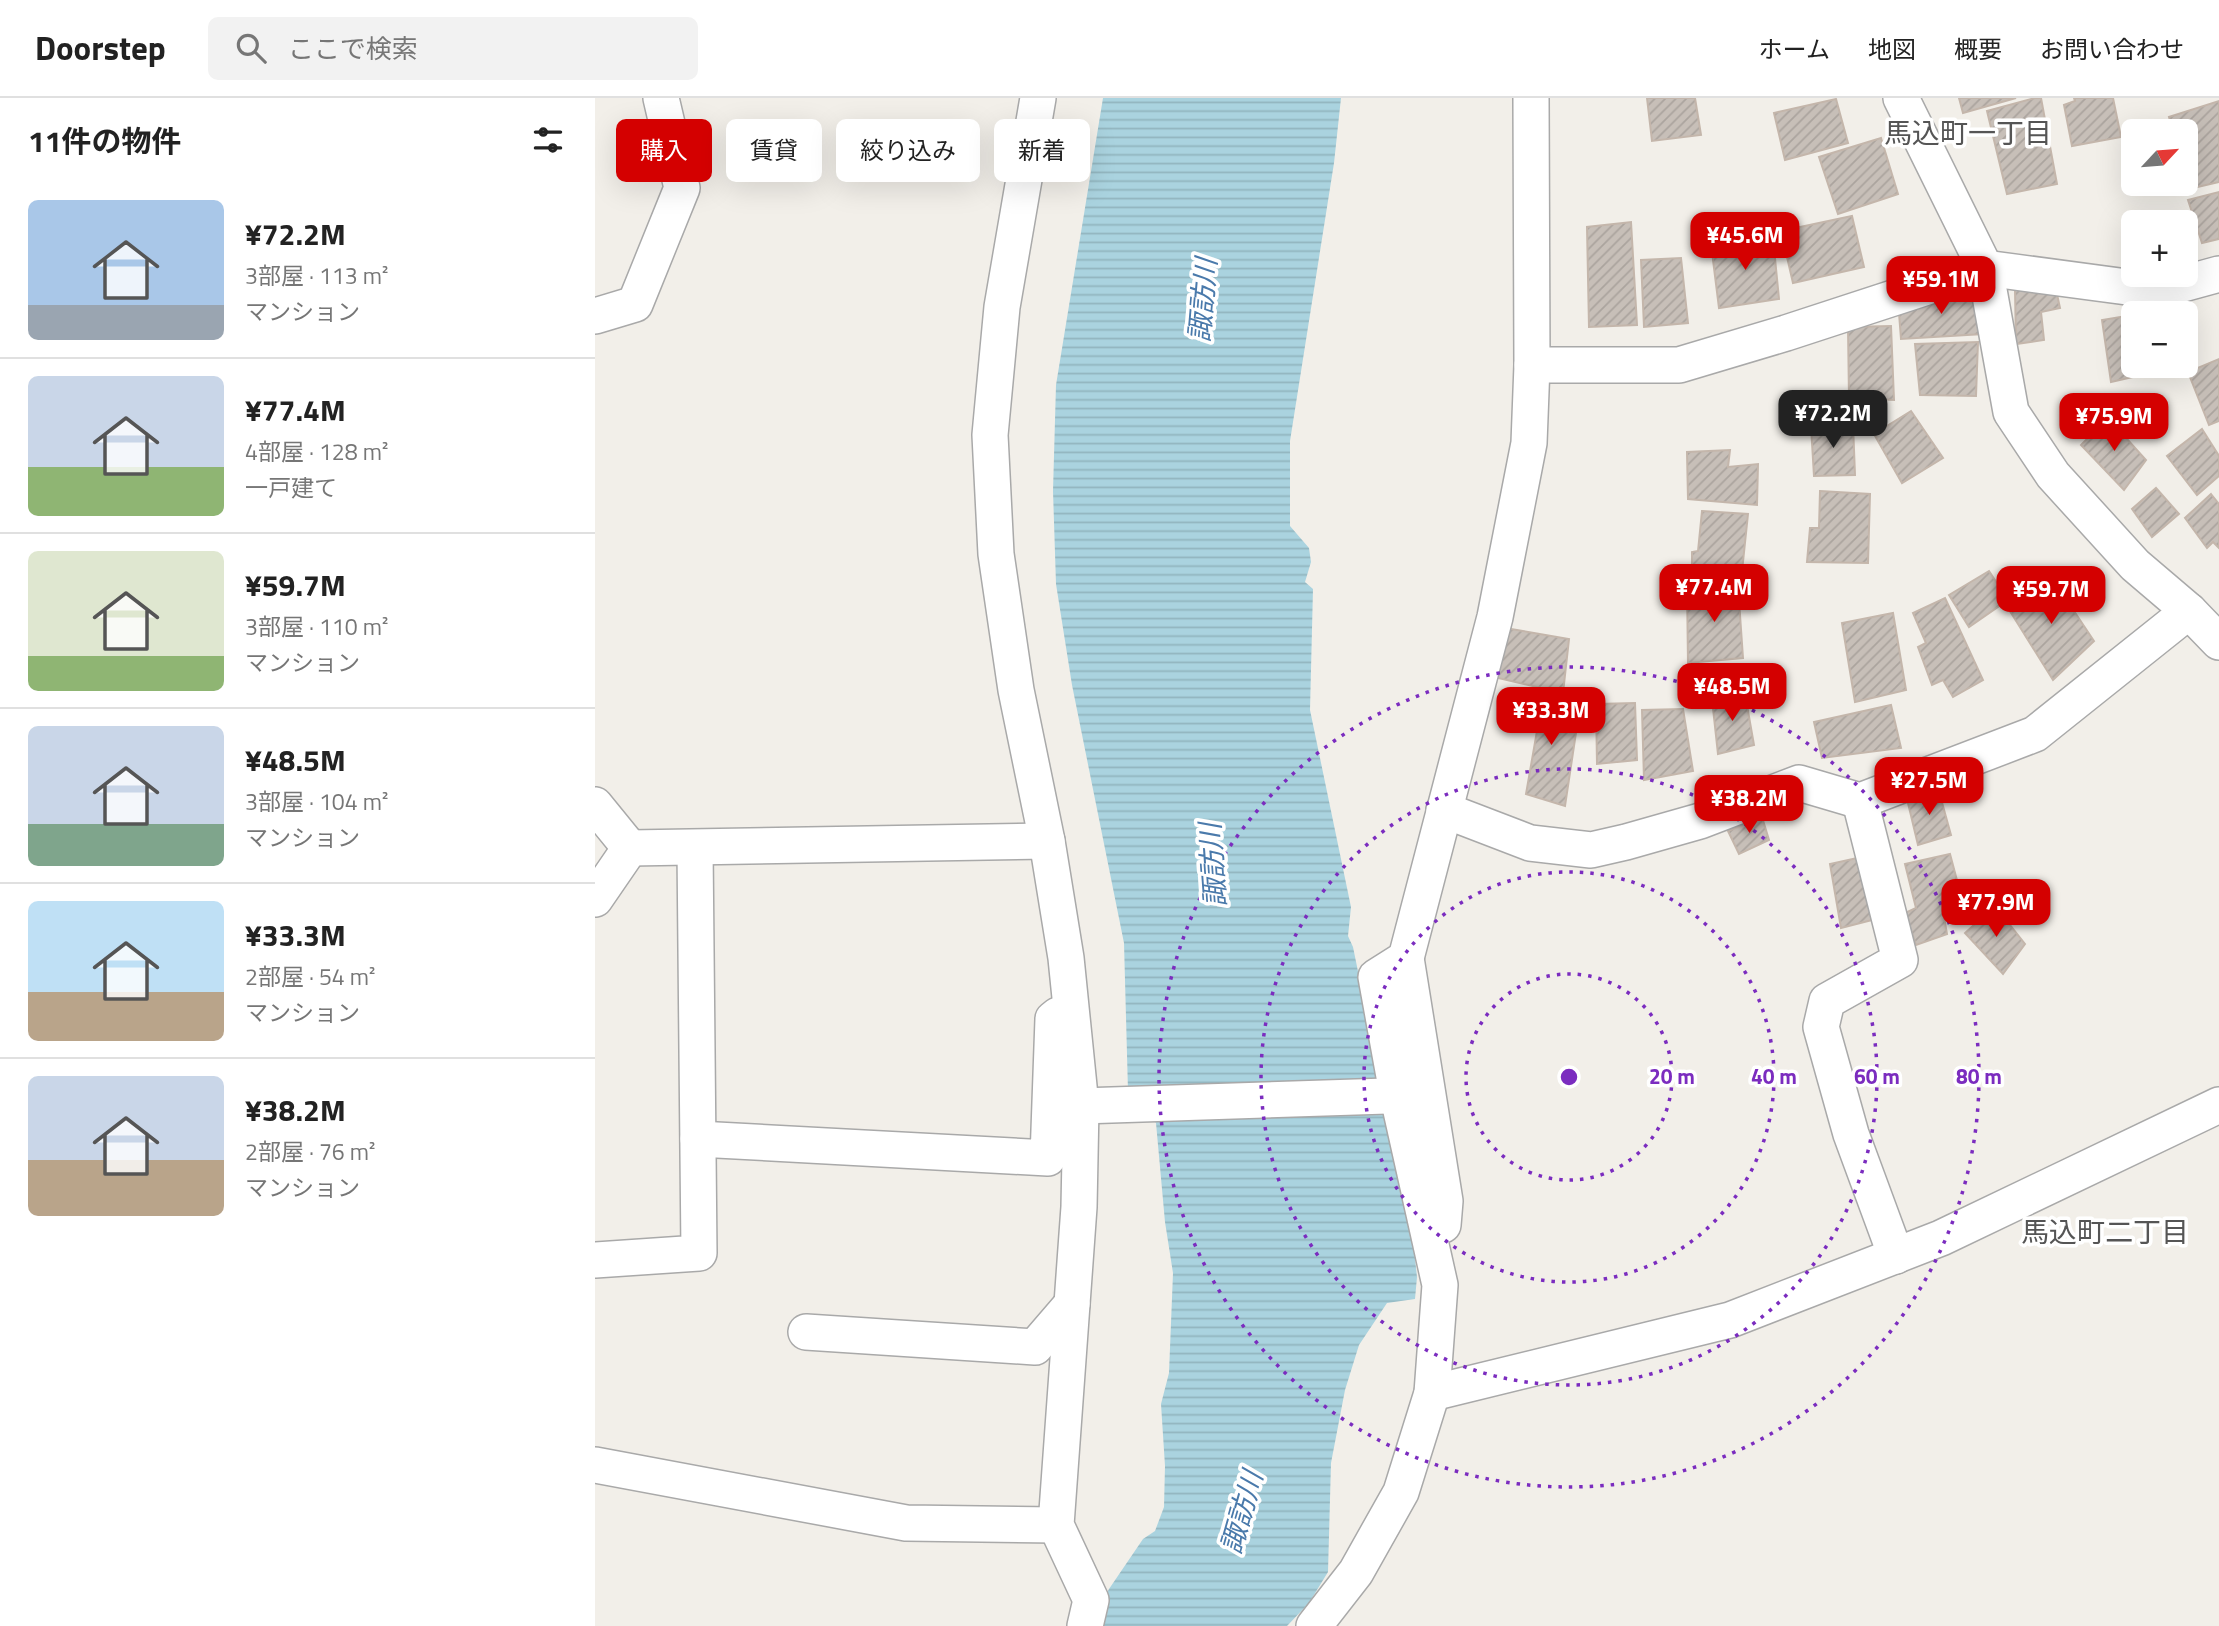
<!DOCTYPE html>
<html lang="ja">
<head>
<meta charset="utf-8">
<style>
	:root { --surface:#fff; --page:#f2f2f2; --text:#222; --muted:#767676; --line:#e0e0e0; --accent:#d40000 }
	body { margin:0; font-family:"Titillium Web","Noto Sans JP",sans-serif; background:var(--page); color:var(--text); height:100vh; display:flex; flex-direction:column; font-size:26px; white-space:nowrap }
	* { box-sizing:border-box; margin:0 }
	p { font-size:23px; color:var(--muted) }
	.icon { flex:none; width:38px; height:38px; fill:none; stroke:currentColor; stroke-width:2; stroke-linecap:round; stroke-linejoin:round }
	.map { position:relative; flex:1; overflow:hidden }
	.drawer { display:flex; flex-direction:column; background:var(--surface); width:595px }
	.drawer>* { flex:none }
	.guide { position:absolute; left:21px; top:21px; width:665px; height:63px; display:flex; gap:14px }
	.needle { width:46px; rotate:64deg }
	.tools { position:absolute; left:1526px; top:21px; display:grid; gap:14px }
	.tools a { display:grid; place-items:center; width:77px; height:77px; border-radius:10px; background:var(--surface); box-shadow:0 7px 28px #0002; font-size:35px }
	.price { position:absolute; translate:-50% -60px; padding:0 16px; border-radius:14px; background:var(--accent); color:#fff; font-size:23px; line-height:46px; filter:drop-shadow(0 2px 4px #0008) }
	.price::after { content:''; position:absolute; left:50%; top:42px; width:21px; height:16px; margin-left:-10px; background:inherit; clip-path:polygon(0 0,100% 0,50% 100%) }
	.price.on { background:#222; color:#fff }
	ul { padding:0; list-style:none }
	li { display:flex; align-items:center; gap:21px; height:175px; padding:0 28px }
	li+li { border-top:2px solid var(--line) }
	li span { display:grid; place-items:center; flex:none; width:196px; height:140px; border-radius:10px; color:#555 }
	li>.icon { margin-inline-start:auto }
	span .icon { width:84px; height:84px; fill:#fffc; stroke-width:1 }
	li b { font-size:30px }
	h2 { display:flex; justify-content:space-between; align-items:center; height:84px; padding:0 28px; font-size:30px }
	.pill { padding:0 24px; border-radius:10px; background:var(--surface); box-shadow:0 7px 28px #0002; font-size:24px; line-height:63px }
	.pill.on { background:var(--accent); color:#fff }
	header { display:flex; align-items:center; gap:42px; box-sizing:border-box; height:98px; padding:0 35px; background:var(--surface); border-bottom:2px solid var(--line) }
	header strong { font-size:33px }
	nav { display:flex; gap:38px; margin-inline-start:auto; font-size:24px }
	.search { width:490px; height:63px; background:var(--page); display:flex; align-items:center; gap:18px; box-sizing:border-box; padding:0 24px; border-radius:10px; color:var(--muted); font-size:26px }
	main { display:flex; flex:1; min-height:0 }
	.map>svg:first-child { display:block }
</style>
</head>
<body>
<header>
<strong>Doorstep</strong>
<div class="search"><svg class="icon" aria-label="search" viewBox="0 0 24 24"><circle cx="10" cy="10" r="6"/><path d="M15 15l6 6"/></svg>ここで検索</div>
<nav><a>ホーム</a><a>地図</a><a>概要</a><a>お問い合わせ</a></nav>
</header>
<main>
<section class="drawer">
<h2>11件の物件<svg class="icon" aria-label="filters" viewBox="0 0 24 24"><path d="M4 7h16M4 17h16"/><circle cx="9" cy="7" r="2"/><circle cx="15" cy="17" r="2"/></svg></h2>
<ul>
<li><span style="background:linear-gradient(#a9c7e8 75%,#9aa5b1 0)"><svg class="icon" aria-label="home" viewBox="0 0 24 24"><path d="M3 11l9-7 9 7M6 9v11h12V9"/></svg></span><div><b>¥72.2M</b><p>3部屋 · 113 m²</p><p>マンション</p></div></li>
<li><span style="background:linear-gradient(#c9d6e8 65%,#8fb573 0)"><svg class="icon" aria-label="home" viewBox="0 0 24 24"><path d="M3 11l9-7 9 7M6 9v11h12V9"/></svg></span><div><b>¥77.4M</b><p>4部屋 · 128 m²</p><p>一戸建て</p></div></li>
<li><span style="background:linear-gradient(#dfe7d0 75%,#8fb573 0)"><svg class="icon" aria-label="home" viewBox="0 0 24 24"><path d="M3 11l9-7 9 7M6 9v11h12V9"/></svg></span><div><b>¥59.7M</b><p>3部屋 · 110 m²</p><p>マンション</p></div></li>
<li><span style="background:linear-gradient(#c9d6e8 70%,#7fa58c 0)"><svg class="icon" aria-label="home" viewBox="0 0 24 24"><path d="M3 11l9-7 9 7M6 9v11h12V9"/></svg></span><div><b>¥48.5M</b><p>3部屋 · 104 m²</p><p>マンション</p></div></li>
<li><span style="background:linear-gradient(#bfe0f5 65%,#b9a48a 0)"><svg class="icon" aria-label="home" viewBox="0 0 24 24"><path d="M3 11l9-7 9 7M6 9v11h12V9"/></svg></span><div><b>¥33.3M</b><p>2部屋 · 54 m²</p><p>マンション</p></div></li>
<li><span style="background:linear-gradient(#c9d6e8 60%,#b9a48a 0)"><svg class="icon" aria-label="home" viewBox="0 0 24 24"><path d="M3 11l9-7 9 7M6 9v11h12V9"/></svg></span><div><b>¥38.2M</b><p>2部屋 · 76 m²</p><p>マンション</p></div></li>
</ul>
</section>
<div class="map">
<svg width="1624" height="1528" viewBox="0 0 1624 1528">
	<defs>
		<pattern id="water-rules" width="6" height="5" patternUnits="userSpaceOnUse" patternTransform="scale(1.75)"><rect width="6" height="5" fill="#aad3df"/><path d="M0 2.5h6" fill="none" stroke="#92b5bf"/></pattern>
		<pattern id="building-hatch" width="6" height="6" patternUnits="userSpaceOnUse" patternTransform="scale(1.75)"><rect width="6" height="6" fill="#c7bfb8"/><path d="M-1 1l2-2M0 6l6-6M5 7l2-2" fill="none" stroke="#aba49e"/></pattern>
	</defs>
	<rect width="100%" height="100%" fill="#f2efe9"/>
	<polygon fill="url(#water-rules)" points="508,0 746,0 739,65 695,343 695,428 714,450 716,464 710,484 718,491 715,612 756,809 753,838 758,849 818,1142 822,1179 820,1201 792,1205 764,1247 750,1292 736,1365 733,1474 714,1505 692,1528 501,1528 504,1510 514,1491 548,1441 560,1433 569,1409 570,1368 566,1306 574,1275 578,1175 570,1124 561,1025 533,993 529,845 477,587 461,486 458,393 461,287"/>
	<g fill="url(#building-hatch)" stroke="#c4b6ab" stroke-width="2">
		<polygon points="1052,0 1100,0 1106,37 1057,43"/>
		<polygon points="1364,0 1421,0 1368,15"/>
		<polygon points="1440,0 1446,0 1462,86 1412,96 1392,13"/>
		<polygon points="1479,0 1518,0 1526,39 1477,48 1469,7 1480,3"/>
		<polygon points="1241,1 1253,45 1190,62 1179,15"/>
		<polygon points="1624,3 1624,84 1594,91 1591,79 1591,33 1578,33 1574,19"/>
		<polygon points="1286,40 1303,96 1243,116 1224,59"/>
		<polygon points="1624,94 1624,141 1607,145 1593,102"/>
		<polygon points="1257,118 1269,169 1198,185 1186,133"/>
		<polygon points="1036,124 1042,227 994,229 992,129"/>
		<polygon points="1178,140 1184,201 1124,210 1116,146"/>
		<polygon points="1086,160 1093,225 1049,229 1046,162"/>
		<polygon points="1460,187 1465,210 1446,214 1449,242 1421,246 1420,192"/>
		<polygon points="1385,193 1388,236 1306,241 1303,202"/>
		<polygon points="1538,217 1538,268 1563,268 1564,273 1516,284 1507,222"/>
		<polygon points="1296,228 1299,302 1254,300 1253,229"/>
		<polygon points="1383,244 1381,298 1325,297 1320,246"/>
		<polygon points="1624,261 1624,323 1614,327 1593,274"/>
		<polygon points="1316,313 1348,360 1307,385 1279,336"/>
		<polygon points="1513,320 1551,362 1529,392 1486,347"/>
		<polygon points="1258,326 1260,377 1219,378 1216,328"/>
		<polygon points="1607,331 1624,358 1624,378 1602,397 1572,358"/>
		<polygon points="1135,352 1133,369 1163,366 1162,407 1093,401 1092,354"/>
		<polygon points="1561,390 1584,416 1557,439 1537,411"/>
		<polygon points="1225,393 1275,396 1273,465 1212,464 1215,430 1224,430"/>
		<polygon points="1616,396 1624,406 1624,450 1618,444 1612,450 1590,420"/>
		<polygon points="1107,413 1153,416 1146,483 1097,479 1097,454 1103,453"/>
		<polygon points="1394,473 1413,502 1374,529 1354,497"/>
		<polygon points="1455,477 1499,543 1458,582 1413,510"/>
		<polygon points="1092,488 1143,488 1148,560 1093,565"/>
		<polygon points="1350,500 1388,582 1358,599 1348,582 1337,587 1323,549 1331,545 1318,515"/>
		<polygon points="1298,515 1311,592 1260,604 1247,525"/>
		<polygon points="910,530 974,541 968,595 899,579"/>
		<polygon points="936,596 985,608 970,708 931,696 942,633 929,628"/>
		<polygon points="1150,596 1159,647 1123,656 1117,601"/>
		<polygon points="1040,605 1042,662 1002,666 1001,606"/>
		<polygon points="1296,607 1306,650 1227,660 1219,624"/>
		<polygon points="1088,611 1098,673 1049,682 1047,612"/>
		<polygon points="1343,690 1356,737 1323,747 1312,701"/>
		<polygon points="1167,719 1174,742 1144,756 1133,733"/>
		<polygon points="1355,756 1368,805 1348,813 1352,836 1321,847 1310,815 1321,810 1310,766"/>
		<polygon points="1267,759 1281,821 1246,830 1235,766"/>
		<polygon points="1400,808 1430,846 1408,876 1370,835"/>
	</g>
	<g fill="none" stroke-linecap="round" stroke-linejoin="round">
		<g stroke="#a9a9a9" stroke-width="38">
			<g id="minor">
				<polyline points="443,0 407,209 395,337 401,456 421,592 452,743 471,860 486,1008 484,1109 461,1427 496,1502 490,1528"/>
				<polyline points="1306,0 1390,170 1416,314 1458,377 1540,467 1594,513 1624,544"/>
				<polyline points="0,218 40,206 87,90 66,0"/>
				<polyline points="937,267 1084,267 1191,235 1390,170 1562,193 1624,176"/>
				<polyline points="1265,703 1305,862 1232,903 1226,929 1256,1036 1301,1158"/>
				<polyline points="0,707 35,750"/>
				<polyline points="849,712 935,745 996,752 1031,744 1105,723 1204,685 1265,703 1440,636 1594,513"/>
				<polyline points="35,750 452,743"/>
				<polyline points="0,801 35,750"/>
				<polyline points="811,860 850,1103 848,1127"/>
				<polyline points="486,1008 792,998 802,995"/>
				<polyline points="103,1041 453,1060 458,921 463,917"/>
				<polyline points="0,1162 104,1155 100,750"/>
				<polyline points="211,1234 440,1249 477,1206"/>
				<polyline points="837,1295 1135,1222 1346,1140 1624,1007"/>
				<polyline points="0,1367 311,1425 461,1427"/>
				<polyline points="719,1528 761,1474 806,1394 837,1295 845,1187 802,995 781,879 811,860 900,519 934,345 937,267 936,0"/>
			</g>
		</g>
		<use href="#minor" stroke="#fff" stroke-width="35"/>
	</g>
	<g fill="none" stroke="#7b2cbf" stroke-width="3.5" stroke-dasharray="3.5 7">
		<circle cx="974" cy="979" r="103"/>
		<circle cx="974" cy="979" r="205"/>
		<circle cx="974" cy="979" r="308"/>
		<circle cx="974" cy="979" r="410"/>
	</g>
	<g text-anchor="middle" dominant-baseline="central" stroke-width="7" stroke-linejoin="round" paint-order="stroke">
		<g font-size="28" fill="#555" stroke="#fff">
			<text x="1373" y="34">馬込町一丁目</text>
			<text x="1510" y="1133">馬込町二丁目</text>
		</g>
		<g font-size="28" font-style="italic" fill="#4a7aab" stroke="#fff">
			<text transform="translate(607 202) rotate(-85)">諏訪川</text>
			<text transform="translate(617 767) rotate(-94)">諏訪川</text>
			<text transform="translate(646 1414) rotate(-74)">諏訪川</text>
		</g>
	</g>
	<circle cx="974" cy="979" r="10" fill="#7b2cbf" stroke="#fff" stroke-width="3.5"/>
	<g font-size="21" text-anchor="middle" font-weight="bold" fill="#7b2cbf" stroke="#fff" stroke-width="7" stroke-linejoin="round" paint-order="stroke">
		<text x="1077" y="986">20 m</text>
		<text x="1179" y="986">40 m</text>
		<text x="1282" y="986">60 m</text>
		<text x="1384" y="986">80 m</text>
	</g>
</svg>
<div class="tools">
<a><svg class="needle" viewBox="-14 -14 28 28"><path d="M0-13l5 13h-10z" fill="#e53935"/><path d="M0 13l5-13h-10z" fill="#767676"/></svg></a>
<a>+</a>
<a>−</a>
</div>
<b class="price" style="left:1150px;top:174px">¥45.6M</b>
<b class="price" style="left:1346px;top:218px">¥59.1M</b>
<b class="price on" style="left:1238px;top:352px">¥72.2M</b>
<b class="price" style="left:1519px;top:355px">¥75.9M</b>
<b class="price" style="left:1119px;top:526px">¥77.4M</b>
<b class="price" style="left:1456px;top:528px">¥59.7M</b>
<b class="price" style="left:1137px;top:625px">¥48.5M</b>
<b class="price" style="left:956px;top:649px">¥33.3M</b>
<b class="price" style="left:1334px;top:719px">¥27.5M</b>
<b class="price" style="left:1154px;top:737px">¥38.2M</b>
<b class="price" style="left:1401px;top:841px">¥77.9M</b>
<div class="guide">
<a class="pill on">購入</a>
<a class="pill">賃貸</a>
<a class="pill">絞り込み</a>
<a class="pill">新着</a>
</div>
</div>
</main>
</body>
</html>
